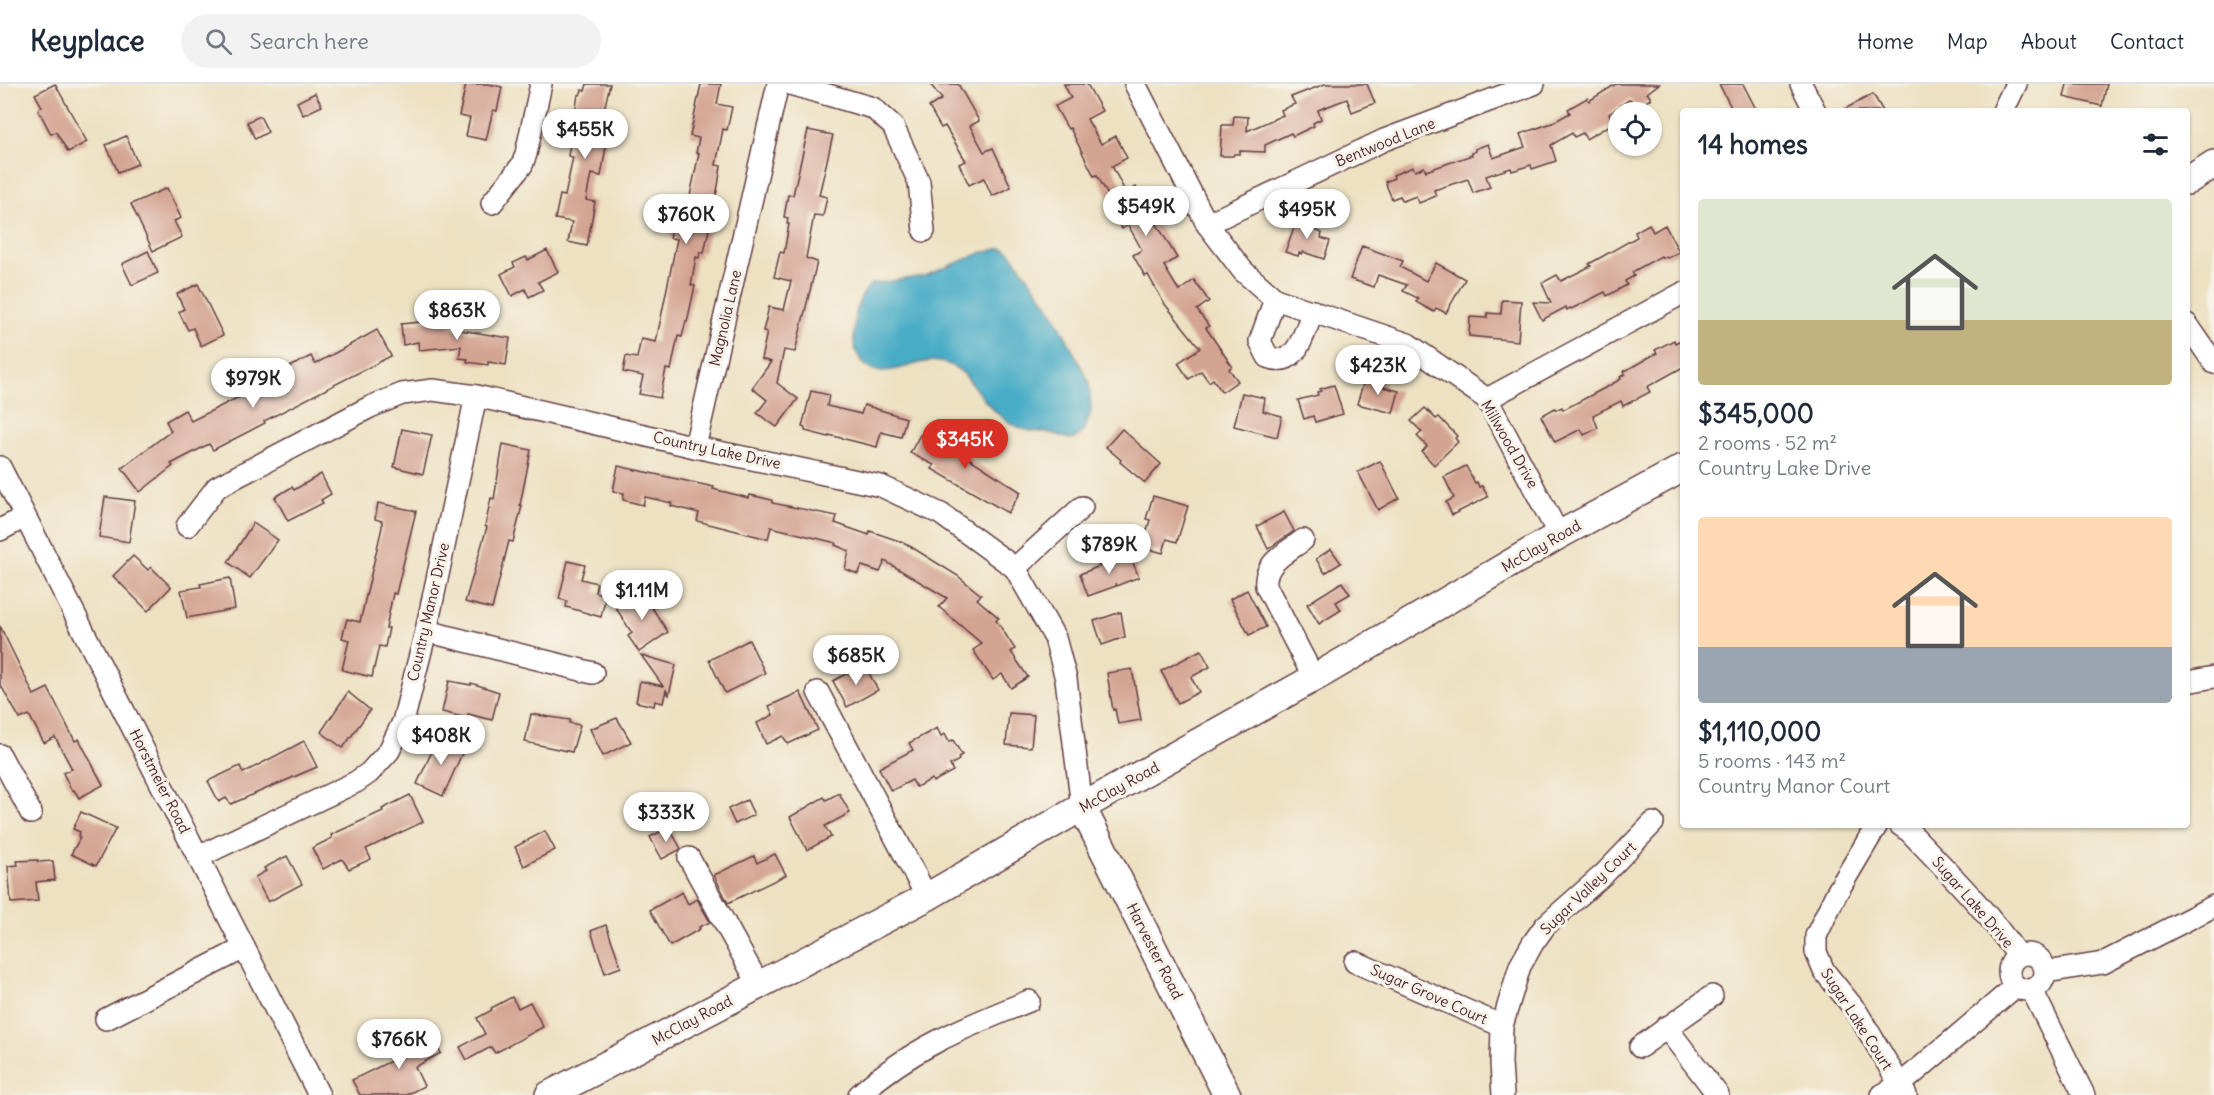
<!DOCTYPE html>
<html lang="en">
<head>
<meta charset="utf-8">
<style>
	:root { --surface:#fff; --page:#f2f2f3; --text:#1f2937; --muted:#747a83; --line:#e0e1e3; --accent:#d93025 }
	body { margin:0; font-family:Delius,sans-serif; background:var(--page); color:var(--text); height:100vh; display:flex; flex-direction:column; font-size:22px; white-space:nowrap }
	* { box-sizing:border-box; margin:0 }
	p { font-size:20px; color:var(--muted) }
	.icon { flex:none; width:33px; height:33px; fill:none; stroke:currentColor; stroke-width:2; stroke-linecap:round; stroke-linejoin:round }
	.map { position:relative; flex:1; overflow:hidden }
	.side { position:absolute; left:1680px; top:24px; width:510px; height:720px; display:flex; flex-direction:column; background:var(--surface); border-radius:6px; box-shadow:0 2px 4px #0004 }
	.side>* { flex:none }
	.tools { position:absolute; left:1608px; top:18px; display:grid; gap:12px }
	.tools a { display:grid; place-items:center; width:54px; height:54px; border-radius:50%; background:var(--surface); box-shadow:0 2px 4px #0004; font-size:30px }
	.price { position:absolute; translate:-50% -51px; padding:0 14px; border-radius:21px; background:#fff; color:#222; font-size:20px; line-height:39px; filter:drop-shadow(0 2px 3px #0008) }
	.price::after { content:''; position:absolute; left:50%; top:36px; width:18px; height:14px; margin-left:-9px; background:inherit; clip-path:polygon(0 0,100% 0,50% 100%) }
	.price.current { background:var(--accent); color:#fff }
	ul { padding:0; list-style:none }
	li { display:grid; align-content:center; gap:12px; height:318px; padding:0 18px }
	li span { display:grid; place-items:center; height:186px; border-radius:6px; color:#555 }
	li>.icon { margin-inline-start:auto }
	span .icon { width:108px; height:108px; fill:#fffc; stroke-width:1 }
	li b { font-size:26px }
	h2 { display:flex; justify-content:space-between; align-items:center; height:72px; padding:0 18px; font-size:26px }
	header { display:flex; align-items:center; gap:36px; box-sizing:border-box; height:84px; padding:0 30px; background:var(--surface); border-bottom:2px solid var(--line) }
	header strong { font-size:28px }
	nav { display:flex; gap:33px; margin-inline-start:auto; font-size:21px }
	.search { width:420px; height:54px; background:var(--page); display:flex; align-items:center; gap:15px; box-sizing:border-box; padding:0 21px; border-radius:33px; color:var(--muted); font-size:22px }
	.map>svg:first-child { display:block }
</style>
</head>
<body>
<header>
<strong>Keyplace</strong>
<div class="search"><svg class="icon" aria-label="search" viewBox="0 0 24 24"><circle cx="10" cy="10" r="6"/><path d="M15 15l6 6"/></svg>Search here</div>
<nav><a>Home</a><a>Map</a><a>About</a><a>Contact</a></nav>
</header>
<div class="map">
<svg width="2214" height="1011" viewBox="0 0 2214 1011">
	<rect width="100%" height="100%" fill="#f7f3e8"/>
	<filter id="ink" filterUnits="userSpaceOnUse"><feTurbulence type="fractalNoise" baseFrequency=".0167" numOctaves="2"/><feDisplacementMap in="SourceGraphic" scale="12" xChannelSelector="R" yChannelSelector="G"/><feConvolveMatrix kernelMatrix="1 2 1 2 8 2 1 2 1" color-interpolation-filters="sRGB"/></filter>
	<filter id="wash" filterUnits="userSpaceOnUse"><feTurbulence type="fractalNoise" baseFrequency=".008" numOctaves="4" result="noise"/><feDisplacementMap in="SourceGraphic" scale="24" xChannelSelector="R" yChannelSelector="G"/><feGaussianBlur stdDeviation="1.35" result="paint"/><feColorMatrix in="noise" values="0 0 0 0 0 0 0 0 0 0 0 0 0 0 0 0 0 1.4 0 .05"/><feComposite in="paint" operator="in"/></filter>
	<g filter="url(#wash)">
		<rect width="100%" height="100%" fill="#ede1c2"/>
		<path fill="#46acc6" stroke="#486678" stroke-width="1.5" d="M1002,164L1010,168L1053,228L1089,298L1091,327L1085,345L1075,355C1064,356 1055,348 1044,348C1015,349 995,330 977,307C971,299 966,289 956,284C948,279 934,276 925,278C905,281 876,298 861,276C855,268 853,260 854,250C855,229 856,216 871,200L925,192L981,169Z"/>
		<g id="blocks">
			<g fill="#d4a493">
				<polygon points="55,0 87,58 68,68 56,48 51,50 38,25 42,23 35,10"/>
				<polygon points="466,0 488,0 502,3 497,27 493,26 486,56 466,52 470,34 459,32"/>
				<polygon points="587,0 610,0 604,26 612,27 601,92 591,90 586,116 595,118 587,162 568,158 572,138 555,135 560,111 565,112 573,73 568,72 578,11 580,11 582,6 585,7"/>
				<polygon points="701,0 721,0 717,20 732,23 727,46 723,45 716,81 721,82 718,102 704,169 700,168 699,174 696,173 691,201 695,202 687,238 686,237 682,253 678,252 671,286 666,285 660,314 639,310 643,292 623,288 626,272 637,274 641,255 656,258 677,155 670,154 674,134 685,136 699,69 696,69 699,54 690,52"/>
				<polygon points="930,0 958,0 979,37 970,42 984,68 993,64 1011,103 992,112 984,94 969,101 959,80 966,77 945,42 941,44 929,23 942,15"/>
				<polygon points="1064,0 1087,0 1102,27 1087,35 1101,60 1116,52 1127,74 1112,82 1126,109 1136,103 1141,112 1144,111 1155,131 1152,132 1177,174 1164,182 1179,207 1194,196 1209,217 1197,226 1209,242 1206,244 1232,282 1229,285 1238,297 1222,308 1213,295 1209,298 1201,287 1189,295 1178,279 1200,264 1164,219 1148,191 1145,192 1133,171 1142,166 1128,141 1122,145 1108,118 1111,117 1097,91 1094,92 1070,44 1068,45 1055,22 1071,14"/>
				<polygon points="1325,0 1367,0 1375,19 1352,28 1347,15 1318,26 1321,35 1313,39 1314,42 1293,52 1291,49 1265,61 1265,68 1240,67 1240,70 1234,70 1233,72 1220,72 1222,41 1233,41 1234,32 1248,33 1247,47 1283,31 1281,26 1295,20 1291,13"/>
				<polygon points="1616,0 1659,0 1647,9 1651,14 1638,24 1630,15 1609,30 1614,39 1586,55 1583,49 1574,53 1572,49 1551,61 1556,77 1532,85 1531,81 1512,87 1511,84 1486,92 1490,103 1473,109 1468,95 1434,106 1436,112 1419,119 1416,112 1403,117 1400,112 1392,115 1385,98 1394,94 1393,91 1413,83 1415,87 1424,83 1426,87 1472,71 1472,69 1476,67 1475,65 1488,60 1493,74 1525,63 1520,50 1552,39 1570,29 1568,25 1587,14 1589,17"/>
				<polygon points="1719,0 1743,0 1757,27 1733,27"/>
				<polygon points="2067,0 2107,0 2102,22 2064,13"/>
				<polygon points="315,9 322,22 303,31 297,18"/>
				<polygon points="1873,10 1883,27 1841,27"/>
				<polygon points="260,32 268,48 255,55 247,38"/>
				<polygon points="808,46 833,51 819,111 827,113 823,132 814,131 806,174 817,178 795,268 784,266 777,299 798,315 777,343 757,329 767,316 752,304 771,278 761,275 767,248 763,247 769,223 784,226 791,197 774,193 780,168 784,169 789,140 787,140 788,134 784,133 788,111 793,111"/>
				<polygon points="126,52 138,80 118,88 106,61"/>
				<polygon points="167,104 181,134 174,137 182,153 153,167 131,120"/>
				<polygon points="1299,130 1311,133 1307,143 1322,149 1321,154 1330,157 1324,175 1303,168 1302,170 1299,169 1298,172 1285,168"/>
				<polygon points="1649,140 1653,148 1665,141 1679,168 1667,174 1666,172 1662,174 1661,172 1632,188 1634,192 1625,197 1627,201 1607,212 1605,208 1571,225 1570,224 1567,226 1566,223 1542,236 1533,218 1551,219 1542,199 1557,191 1561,197 1591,182 1589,180 1637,153 1635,148"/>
				<polygon points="1362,162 1403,177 1400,183 1426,197 1436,179 1465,195 1446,229 1436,224 1434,228 1416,218 1418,214 1403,207 1407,201 1378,191 1374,203 1350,195"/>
				<polygon points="547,166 558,188 538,198 543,206 529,213 525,205 512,212 501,190 515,183 513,179 526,173 528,176"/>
				<polygon points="148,167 158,189 132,201 122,180"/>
				<polygon points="198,200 223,251 201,262 193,244 188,246 179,228 184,225 177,210"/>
				<polygon points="1502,216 1521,217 1518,257 1469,252 1470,233 1487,234 1487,229 1501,230"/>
				<polygon points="451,235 452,244 454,245 510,254 506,281 488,278 488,281 467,278 468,275 459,274 461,262 419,266 418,258 403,261 401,240"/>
				<polygon points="377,246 391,272 264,337 265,339 213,366 209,360 171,380 173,382 140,408 122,384 171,347 166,337 185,326 191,337 249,308 253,316 282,301 276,290 311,272 315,280"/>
				<polygon points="1683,255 1683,283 1647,303 1650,308 1623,322 1621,317 1593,331 1598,344 1584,351 1581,345 1555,358 1541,332 1555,324 1556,326 1562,323 1563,326 1603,305 1621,295 1620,293 1625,290 1623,288 1657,269 1655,266 1674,256 1675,259"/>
				<polygon points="1365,294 1385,299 1383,303 1399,307 1393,329 1357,320"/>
				<polygon points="1334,301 1343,330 1315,338 1313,332 1304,335 1298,316 1318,311 1317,308 1321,307 1320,305"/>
				<polygon points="811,307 829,311 827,322 861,330 864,321 906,334 901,353 881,348 877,363 829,351 829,353 805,347 805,344 802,343"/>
				<polygon points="1242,309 1265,314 1263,327 1282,332 1277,353 1234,342"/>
				<polygon points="1425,324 1436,335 1439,333 1457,352 1455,354 1458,358 1434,381 1422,368 1427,362 1417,352 1422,348 1411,337"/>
				<polygon points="402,345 432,351 423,390 394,383"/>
				<polygon points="1122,345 1161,380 1145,399 1120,378 1121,376 1106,363"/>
				<polygon points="939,348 971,364 967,373 1021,408 1008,429 932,385 934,381 910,369 920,351 933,357"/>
				<polygon points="503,360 531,366 520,421 522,422 513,458 509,457 492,525 465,518 487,443 485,442 491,414 494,415"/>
				<polygon points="1380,377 1399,414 1378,426 1358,388"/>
				<polygon points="618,382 714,403 713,405 749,414 750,411 772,416 772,419 837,432 835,439 869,451 870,447 905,459 958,492 981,511 977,515 999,534 996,536 1015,565 1011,568 1028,593 1011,604 1002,590 993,596 973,566 982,560 939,523 947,514 885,477 880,488 862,482 858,490 845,485 849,467 835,461 836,459 771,443 768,455 697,437 699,429 671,422 672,419 645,413 643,421 623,416 624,409 613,407"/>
				<polygon points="1466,382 1475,399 1477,398 1479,403 1482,402 1488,413 1452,431 1446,418 1454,414 1444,393"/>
				<polygon points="321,390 331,410 321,416 323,419 288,437 275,413 292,403 294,406"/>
				<polygon points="1153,412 1188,422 1177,458 1167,455 1163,469 1142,463 1150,436 1146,435"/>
				<polygon points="105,413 135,417 129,458 99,453"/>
				<polygon points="378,419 416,427 396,510 393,509 386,544 389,544 385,563 379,562 372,593 342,586 349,556 342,554 347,535 360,538 382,443 382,437 375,435"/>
				<polygon points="1284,428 1294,447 1268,465 1257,442"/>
				<polygon points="253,439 278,456 250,494 228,478"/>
				<polygon points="1331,465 1341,479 1325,489 1316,475"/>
				<polygon points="1129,470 1139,493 1116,502 1115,499 1116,502 1088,512 1080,490 1100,482 1099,480"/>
				<polygon points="133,472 148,486 151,483 171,503 148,527 113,492"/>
				<polygon points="568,477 585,481 581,495 597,499 595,508 606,511 601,533 566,523 567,517 559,515"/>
				<polygon points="230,494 235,525 187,534 181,506 201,503 200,500"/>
				<polygon points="1342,498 1350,510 1336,518 1341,526 1319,540 1307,520"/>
				<polygon points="1247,506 1266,543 1249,551 1230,515"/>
				<polygon points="641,507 668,548 639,568 628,552 632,549 616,524"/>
				<polygon points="1121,528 1125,553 1102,561 1094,537"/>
				<polygon points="0,542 34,611 48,604 75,657 79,655 103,701 79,714 74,706 72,707 63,689 72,685 55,653 44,659 29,631 20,635 0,600"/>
				<polygon points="749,556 765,589 725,609 709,576"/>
				<polygon points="1201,566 1210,583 1191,593 1199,608 1178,619 1161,587"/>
				<polygon points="641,571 676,581 669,611 666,606 663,619 655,617 654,622 636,618 640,597 663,602"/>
				<polygon points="864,580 878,606 847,623 833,597"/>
				<polygon points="1132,585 1141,636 1118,640 1115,625 1113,626 1107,589"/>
				<polygon points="449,597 471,601 471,599 499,608 492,636 468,630 467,634 442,628"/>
				<polygon points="348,608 370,626 343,664 321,648"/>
				<polygon points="800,608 818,646 788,660 783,652 766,660 757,639 773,631 769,622"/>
				<polygon points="1009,629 1034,631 1031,663 1006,661"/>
				<polygon points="531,630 570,636 569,639 580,641 572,668 525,658"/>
				<polygon points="617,634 631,658 603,672 590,645"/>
				<polygon points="937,644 941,652 945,650 949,658 953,656 962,671 958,673 959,676 950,681 953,687 933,698 932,695 916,703 912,696 891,707 879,684 913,666 909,659"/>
				<polygon points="439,652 465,663 443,712 417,700"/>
				<polygon points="304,657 317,683 231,720 226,714 219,718 208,697 240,682 243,689"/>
				<polygon points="839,709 850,729 825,742 831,753 807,766 790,733 824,713 826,716"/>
				<polygon points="410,711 423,738 366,765 371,775 349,785 342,775 323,785 312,764 332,754 331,751 383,727 382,725"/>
				<polygon points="747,716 754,731 735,740 728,725"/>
				<polygon points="81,728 116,744 96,782 71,770 80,754 78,753 80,748 73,745"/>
				<polygon points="669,743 681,765 662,775 650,753"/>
				<polygon points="545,747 555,766 524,782 515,763"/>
				<polygon points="775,770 786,791 728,819 714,791 754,772 757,779"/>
				<polygon points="287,772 302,800 268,818 255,793 266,787 264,784"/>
				<polygon points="38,776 38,778 53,777 55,796 36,798 38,817 11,819 8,782 18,781 17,777"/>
				<polygon points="682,808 688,820 697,815 710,838 699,843 700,845 670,862 650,826"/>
				<polygon points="606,841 621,883 605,889 591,847"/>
				<polygon points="512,913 518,924 530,918 543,943 495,969 491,963 467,976 460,963 485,950 477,934 492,926 491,924"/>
				<polygon points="428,946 441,969 415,983 424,1002 406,1011 360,1011 352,996 411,967 406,958"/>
			</g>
		</g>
	</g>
	<g filter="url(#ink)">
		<use href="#blocks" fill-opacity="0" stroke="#623c42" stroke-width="1.5"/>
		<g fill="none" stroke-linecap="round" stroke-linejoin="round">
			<g stroke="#623c42" stroke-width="24">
				<g id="minor">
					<polyline points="790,0 873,24 893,42 919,98 924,147"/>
					<polyline points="1135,0 1207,140 1243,187 1275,215 1408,260 1487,315 1559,451"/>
					<polyline points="1801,0 1815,27"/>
					<polyline points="2003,27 2016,0"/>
					<polyline points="492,119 522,81 526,70 541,0"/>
					<polyline points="1207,140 1384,56 1534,0"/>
					<path d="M1275,215L1260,257L1268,273C1298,285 1304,248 1313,227"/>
					<polyline points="2187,240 2214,279"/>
					<polyline points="1487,315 1683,209"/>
					<polyline points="695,363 778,0"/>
					<polyline points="0,383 319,1011"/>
					<polyline points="187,442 217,403 370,323 402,310 433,306 476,312 695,363 881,402 941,430 1015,484 1055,554 1066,595 1082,723"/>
					<polyline points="0,446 25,433"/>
					<path d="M1303,456C1288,468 1263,479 1266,502L1314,594"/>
					<polyline points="1015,484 1082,423"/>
					<polyline points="426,547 593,589"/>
					<polyline points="2187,598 2214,593"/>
					<polyline points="818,608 927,813"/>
					<polyline points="0,671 31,729"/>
					<polyline points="1877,741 1836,810 1816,852 1816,868 1824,887 1857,928 1906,1011"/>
					<path d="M1900,741L1910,748C1948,788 1987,826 2018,872"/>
					<polyline points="198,773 356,698 369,689 389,667 403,638 426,547 476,312"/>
					<polyline points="689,774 759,901"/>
					<circle cx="2027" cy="888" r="18"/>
					<polyline points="1355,878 1502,942"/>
					<polyline points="2046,888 2103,879 2214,822"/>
					<polyline points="2032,906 2084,1011"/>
					<polyline points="106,935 244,864"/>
					<polyline points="1666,943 1718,1011"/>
					<polyline points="1640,963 1712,912"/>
					<path d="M859,1011C909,965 967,942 1029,917"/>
					<polyline points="1503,1011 1501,979 1502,942 1520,882 1533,859 1545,842 1604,790 1653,739"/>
					<polyline points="1882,1011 1900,1001 2016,902"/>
				</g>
			</g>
			<g stroke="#623c42" stroke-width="30">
				<g id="major">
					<polyline points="2187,97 2214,80"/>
					<polyline points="1082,723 1227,1011"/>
					<polyline points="549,1011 927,813 1082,723 1323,589 1559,451 1683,384"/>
				</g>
			</g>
			<use href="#minor" stroke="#fff" stroke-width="21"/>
			<use href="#major" stroke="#fff" stroke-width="27"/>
		</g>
	</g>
	<g text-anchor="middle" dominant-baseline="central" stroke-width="6" stroke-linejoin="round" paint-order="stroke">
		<g font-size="15" fill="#4a1f2b" stroke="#f7f3e8">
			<text transform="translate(1385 58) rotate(-22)">Bentwood Lane</text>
			<text transform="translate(725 234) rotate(-77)">Magnolia Lane</text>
			<text transform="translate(1510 360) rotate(60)">Millwood Drive</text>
			<text transform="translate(717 366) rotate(12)">Country Lake Drive</text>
			<text transform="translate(1541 462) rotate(-30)">McClay Road</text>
			<text transform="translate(428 528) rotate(-77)">Country Manor Drive</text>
			<text transform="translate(160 697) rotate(63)">Horstmeier Road</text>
			<text transform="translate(1119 703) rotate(-29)">McClay Road</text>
			<text transform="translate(1588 804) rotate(-44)">Sugar Valley Court</text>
			<text transform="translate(1973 818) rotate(49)">Sugar Lake Drive</text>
			<text transform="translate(1155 867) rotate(63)">Harvester Road</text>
			<text transform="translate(1429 910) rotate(24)">Sugar Grove Court</text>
			<text transform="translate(1857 935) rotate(57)">Sugar Lake Court</text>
			<text transform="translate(692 936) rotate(-28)">McClay Road</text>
		</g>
	</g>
</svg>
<div class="tools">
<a><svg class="icon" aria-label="locate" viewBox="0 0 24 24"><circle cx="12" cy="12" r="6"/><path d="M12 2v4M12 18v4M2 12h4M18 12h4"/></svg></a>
</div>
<b class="price" style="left:585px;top:76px">$455K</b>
<b class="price" style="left:1146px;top:153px">$549K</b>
<b class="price" style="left:1307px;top:156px">$495K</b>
<b class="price" style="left:686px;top:161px">$760K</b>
<b class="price" style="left:457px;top:257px">$863K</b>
<b class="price" style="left:1378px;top:312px">$423K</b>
<b class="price" style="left:253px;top:325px">$979K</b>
<b class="price current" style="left:965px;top:386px">$345K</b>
<b class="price" style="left:1109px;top:491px">$789K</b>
<b class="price" style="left:642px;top:537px">$1.11M</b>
<b class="price" style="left:856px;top:602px">$685K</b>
<b class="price" style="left:441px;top:682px">$408K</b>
<b class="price" style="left:666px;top:759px">$333K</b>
<b class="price" style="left:399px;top:986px">$766K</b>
<section class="side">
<h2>14 homes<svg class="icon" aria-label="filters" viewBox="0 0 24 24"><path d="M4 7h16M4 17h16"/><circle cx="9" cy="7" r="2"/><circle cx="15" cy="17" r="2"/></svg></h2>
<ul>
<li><span style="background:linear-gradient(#dfe7d0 65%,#c2b280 0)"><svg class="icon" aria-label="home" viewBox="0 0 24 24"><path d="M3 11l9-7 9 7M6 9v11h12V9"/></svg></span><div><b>$345,000</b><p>2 rooms · 52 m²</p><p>Country Lake Drive</p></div></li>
<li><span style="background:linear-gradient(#ffd9b3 70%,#9aa5b1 0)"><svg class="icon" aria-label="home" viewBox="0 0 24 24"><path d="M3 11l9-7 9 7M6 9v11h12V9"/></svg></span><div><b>$1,110,000</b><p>5 rooms · 143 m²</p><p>Country Manor Court</p></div></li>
</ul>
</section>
</div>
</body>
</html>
